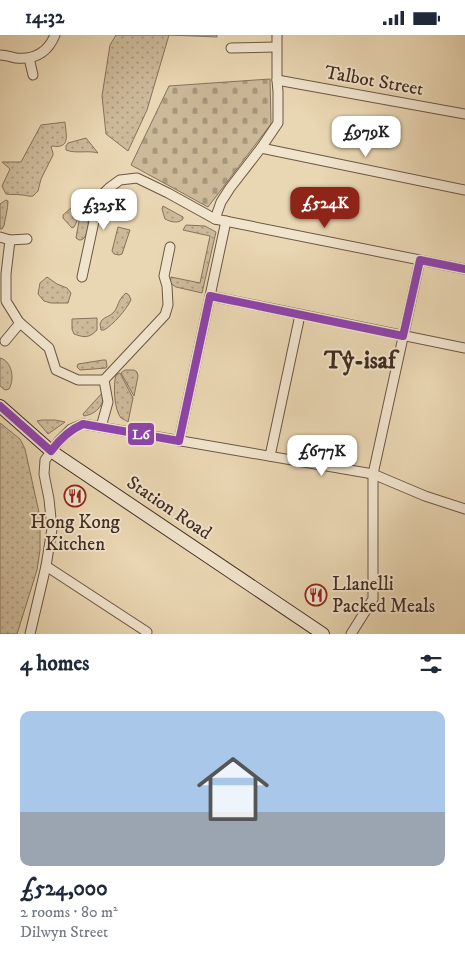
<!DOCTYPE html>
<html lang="en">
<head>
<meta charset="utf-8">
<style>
	:root { --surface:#fff; --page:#f6f6f7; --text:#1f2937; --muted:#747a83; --line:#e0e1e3; --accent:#8f2418 }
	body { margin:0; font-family:"IM FELL DW Pica",serif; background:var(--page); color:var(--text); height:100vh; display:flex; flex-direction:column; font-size:19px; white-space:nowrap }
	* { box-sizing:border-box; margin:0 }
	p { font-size:16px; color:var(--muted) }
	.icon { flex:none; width:28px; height:28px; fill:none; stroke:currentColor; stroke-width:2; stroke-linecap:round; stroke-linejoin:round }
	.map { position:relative; height:599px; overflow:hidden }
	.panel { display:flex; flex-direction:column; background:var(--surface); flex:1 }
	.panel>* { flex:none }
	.price { position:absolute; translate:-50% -42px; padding:0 11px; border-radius:10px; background:#fff; color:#222; font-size:16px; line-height:32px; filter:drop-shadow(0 1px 2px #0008) }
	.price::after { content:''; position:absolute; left:50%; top:30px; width:15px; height:11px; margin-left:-8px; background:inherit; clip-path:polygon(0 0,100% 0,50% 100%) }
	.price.on { background:var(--accent); color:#fff }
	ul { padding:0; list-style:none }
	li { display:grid; align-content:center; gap:10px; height:265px; padding:0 20px }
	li+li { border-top:1px solid var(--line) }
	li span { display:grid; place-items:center; height:155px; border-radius:10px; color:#555 }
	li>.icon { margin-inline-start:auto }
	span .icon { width:90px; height:90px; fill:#fffc; stroke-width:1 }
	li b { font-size:21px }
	h2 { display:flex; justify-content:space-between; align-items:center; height:60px; padding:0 20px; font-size:21px }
	.status { display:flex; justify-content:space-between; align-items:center; height:35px; padding:0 25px; background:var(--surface); direction:ltr }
	.status svg { height:14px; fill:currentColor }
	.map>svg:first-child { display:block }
</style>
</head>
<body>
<div class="status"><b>14:32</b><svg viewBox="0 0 49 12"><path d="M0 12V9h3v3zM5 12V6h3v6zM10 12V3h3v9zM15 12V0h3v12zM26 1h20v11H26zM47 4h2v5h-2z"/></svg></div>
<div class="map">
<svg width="465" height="599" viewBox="0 0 465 599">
	<defs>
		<pattern id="grass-dots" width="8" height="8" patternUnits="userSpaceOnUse" patternTransform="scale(1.25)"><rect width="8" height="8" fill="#ccb999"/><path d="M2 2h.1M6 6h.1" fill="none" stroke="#a7977c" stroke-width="1.8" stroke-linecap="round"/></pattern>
		<pattern id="cemetery-stones" width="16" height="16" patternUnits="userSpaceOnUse" patternTransform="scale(1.25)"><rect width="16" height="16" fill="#ccb999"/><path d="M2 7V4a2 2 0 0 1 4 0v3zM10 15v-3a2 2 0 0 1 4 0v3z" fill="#a7977c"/></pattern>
	</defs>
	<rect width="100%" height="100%" fill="#e9d6b2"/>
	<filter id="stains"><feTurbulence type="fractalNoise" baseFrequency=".004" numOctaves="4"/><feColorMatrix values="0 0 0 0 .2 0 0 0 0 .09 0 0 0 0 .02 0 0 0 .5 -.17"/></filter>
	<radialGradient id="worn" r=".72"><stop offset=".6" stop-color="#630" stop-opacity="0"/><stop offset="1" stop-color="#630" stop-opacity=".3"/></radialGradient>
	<g fill="url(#grass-dots)" stroke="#86725d">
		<polygon points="116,0 217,0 217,2 169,0 147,75 128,116 106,99 102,61 110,10"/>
		<path d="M65,87C66,100 71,114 52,111L51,112L53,118V120L41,144L38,156L33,161C29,162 26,160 22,160C16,159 12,160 6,159L2,151L10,134L2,127H21L41,90Z"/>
		<path d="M86,103L98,118C88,115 76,119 66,115V111L68,108Z"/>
		<path d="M6,165L8,166C8,175 5,183 4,191L2,194H0V169Z"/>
		<path d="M85,171L89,175C90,181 88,201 83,204C82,205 80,205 79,205L76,203L81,175L82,172Z"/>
		<path d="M163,171L183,182V184C178,189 171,187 165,184L162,174Z"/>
		<path d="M72,172L77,173C80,179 77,187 74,192L72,193L63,183V180Z"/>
		<polygon points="186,190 205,191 216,197 202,258 176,252 170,248 171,242 200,248 210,201 183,195"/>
		<polygon points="118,192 130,195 122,219 119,220 114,219 112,216"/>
		<polygon points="47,242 57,249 67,253 71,258 68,268 51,268 44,266 38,259 40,248"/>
		<path d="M126,258L129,260L131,265C126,275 113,290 104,295H101L100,289L102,285C105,282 110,281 113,278C119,272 117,265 126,258Z"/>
		<path d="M97,283V295C89,303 85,303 74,299L72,294V284Z"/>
		<path d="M0,323C12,326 15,344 9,354L5,355L0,351Z"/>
		<polygon points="103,325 106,325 107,331 106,333 80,335 77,332 78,329"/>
		<polygon points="125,335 134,335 137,337 138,341 134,361 121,338"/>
		<path d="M120,338L133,363L128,387C127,386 121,383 121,383C114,375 113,349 116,340Z"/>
		<path d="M103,357C105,369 97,379 84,381L83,379Z"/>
		<polygon points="42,385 55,385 65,387 48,399 37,386"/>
		<polygon points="0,388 20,404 25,414 40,482 40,515 37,535 17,599 0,599"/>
	</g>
	<polygon fill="url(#cemetery-stones)" stroke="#86725d" points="270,44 271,89 208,172 131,130 169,51"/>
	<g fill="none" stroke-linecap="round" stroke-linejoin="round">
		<g stroke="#6b5645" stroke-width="11">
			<g id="minor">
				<polyline points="231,13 276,12"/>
				<path d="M0,20C6,20 11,22 16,23C35,25 48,17 55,0"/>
				<polyline points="29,23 33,40"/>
				<polyline points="277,45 465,79"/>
				<polyline points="261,113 465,155"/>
				<polyline points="215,184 221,167 230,153 261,113 278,88 278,57 277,45 277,0"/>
				<polyline points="0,202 10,205 27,204"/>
				<polyline points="10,205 6,239 6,266 19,287 49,313 56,335 78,345 104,345 165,280 168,270 167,251 164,241 170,212"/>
				<polyline points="82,242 99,163 109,153 120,145 137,143 168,158 215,184 465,234"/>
				<polyline points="210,261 465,313"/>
				<polyline points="5,306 20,288"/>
				<polyline points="101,392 108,367 104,345"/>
				<polyline points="179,406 226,186"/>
				<polyline points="270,421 300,280"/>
				<polyline points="46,531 147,597"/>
				<polyline points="30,599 46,531 52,494 49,464 44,439 45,425 59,406 71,394 83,389 373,439 425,461 465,474"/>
				<polyline points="351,599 373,564 373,439 420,225"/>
			</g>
		</g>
		<g stroke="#412c21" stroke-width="14">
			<polyline id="secondary" points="0,371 51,416 323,599"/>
		</g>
		<use href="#minor" stroke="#f1e4cd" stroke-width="9"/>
		<use href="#secondary" stroke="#f1e4cd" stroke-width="12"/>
		<g stroke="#f1e4cd" stroke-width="11">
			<path id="bus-1" d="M0,371L51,416C60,404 69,395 83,389L179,406L210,261L403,301L420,225L465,234"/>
		</g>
		<use href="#bus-1" stroke="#8e44ad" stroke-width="8"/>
	</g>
	<defs>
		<g id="restaurant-ring" transform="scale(1.125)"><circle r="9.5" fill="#f1e4cd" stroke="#8f2418" stroke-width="1.5"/><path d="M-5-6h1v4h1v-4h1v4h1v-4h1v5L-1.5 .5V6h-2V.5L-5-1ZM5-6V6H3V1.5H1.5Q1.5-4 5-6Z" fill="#8f2418"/></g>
	</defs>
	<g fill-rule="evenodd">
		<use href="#restaurant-ring" x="75" y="461"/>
		<use href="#restaurant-ring" x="316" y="560"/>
	</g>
	<g text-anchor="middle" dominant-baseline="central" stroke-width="4" stroke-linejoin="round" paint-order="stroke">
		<g font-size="19" fill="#412c21" stroke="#f1e4cd">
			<text transform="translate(374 46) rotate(10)">Talbot Street</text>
			<text transform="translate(169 473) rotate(34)">Station Road</text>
		</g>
		<g font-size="19" fill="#412c21" stroke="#f1e4cd">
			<text x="75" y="487">Hong Kong<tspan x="75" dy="22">Kitchen</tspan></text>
			<text x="332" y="549" text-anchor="start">Llanelli<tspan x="332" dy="22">Packed Meals</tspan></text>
		</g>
		<g font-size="24" font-weight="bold" fill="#412c21" stroke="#f1e4cd">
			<text x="360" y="326">Tŷ-isaf</text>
		</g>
	</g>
	<rect stroke="#f1e4cd" stroke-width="2" x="127" y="387" width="28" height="24" rx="5" fill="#8e44ad"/>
	<g font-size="14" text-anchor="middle" font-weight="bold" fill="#fff">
		<text x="141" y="404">L6</text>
	</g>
	<rect width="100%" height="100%" filter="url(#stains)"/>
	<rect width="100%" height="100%" fill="url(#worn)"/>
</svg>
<b class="price" style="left:366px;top:123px">£979K</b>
<b class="price on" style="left:325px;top:194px">£524K</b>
<b class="price" style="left:104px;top:196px">£325K</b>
<b class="price" style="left:322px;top:442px">£677K</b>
</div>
<section class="panel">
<h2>4 homes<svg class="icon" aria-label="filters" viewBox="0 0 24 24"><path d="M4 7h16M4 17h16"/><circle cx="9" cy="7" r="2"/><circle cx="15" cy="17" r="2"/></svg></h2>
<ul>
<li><span style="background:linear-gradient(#a9c7e8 65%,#9aa5b1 0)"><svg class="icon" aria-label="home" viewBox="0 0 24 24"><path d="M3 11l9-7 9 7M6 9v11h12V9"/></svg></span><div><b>£524,000</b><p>2 rooms · 80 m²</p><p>Dilwyn Street</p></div></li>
</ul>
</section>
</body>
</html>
